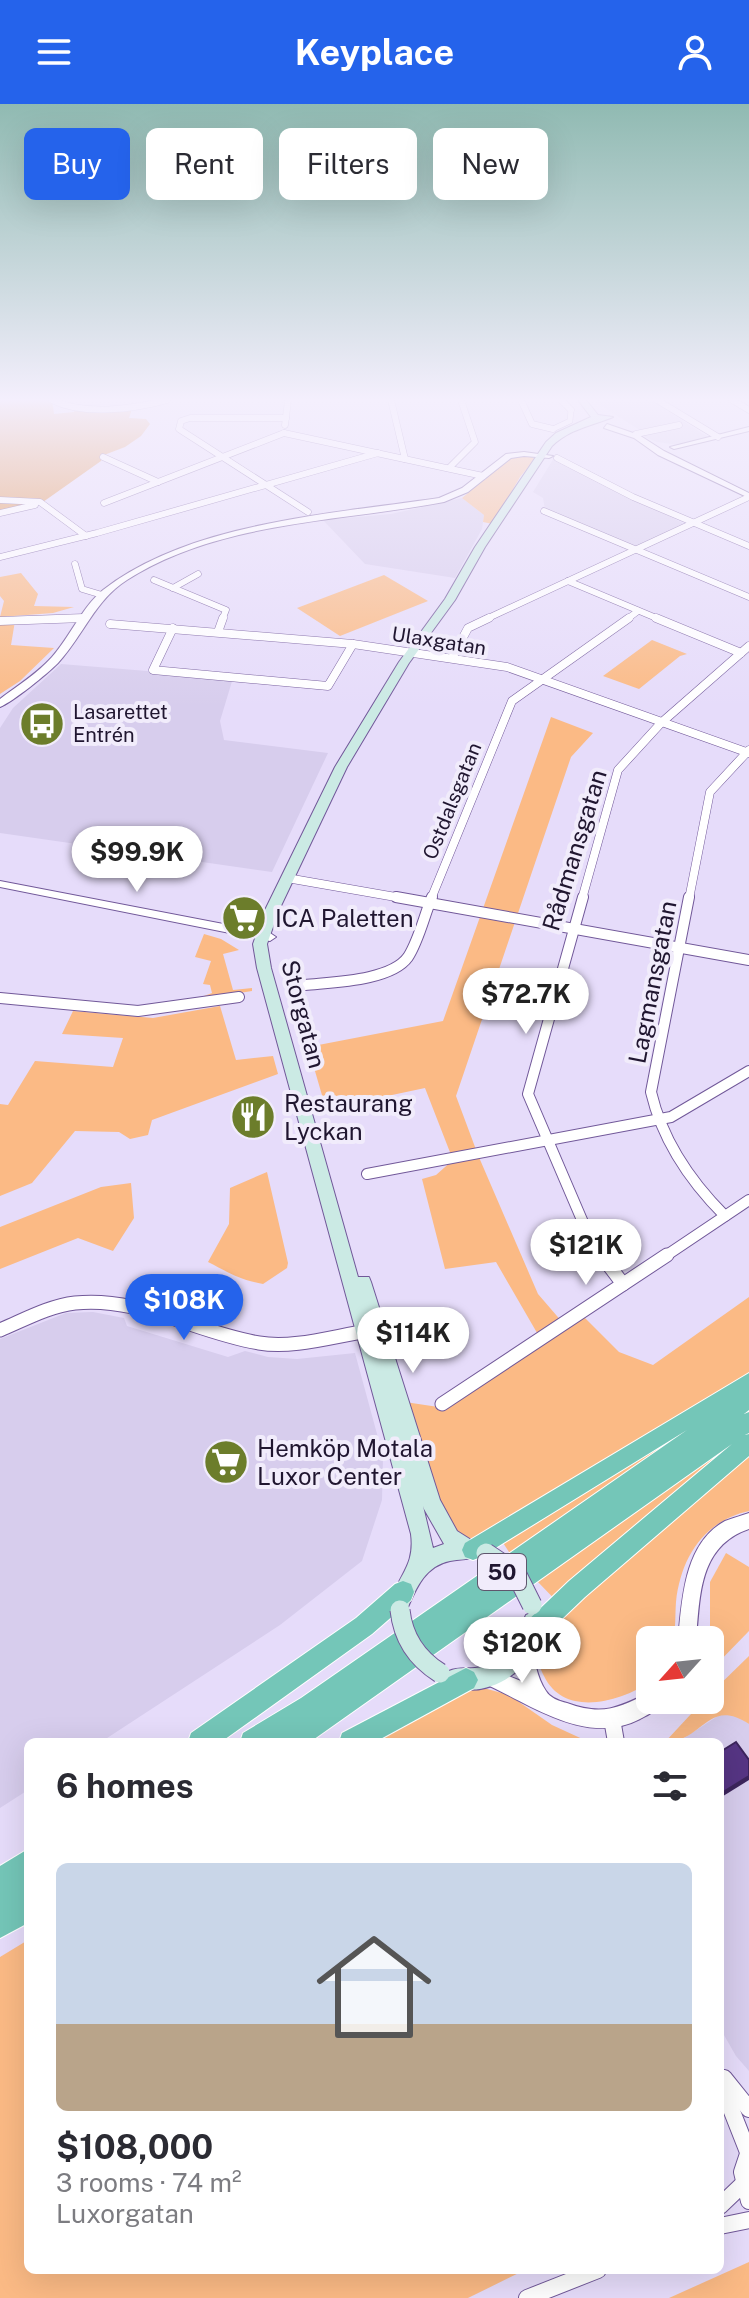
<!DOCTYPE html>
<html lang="en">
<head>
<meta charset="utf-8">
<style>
	:root { --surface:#fff; --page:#f7f7f7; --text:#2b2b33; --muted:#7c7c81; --line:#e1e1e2; --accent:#2563eb }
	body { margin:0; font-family:"Public Sans",sans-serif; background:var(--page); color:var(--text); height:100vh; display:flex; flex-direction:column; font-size:30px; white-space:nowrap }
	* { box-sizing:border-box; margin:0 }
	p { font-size:26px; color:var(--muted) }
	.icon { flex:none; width:44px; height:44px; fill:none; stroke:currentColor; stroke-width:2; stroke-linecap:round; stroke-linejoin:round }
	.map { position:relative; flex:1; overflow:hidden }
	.drawer { position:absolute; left:24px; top:1634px; width:700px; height:536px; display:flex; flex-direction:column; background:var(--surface); border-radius:12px; box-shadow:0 8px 32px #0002 }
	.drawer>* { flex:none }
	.top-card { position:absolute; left:24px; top:24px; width:702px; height:72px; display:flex; gap:16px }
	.needle { width:52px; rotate:243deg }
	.buttons { position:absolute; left:636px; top:1522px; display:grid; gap:16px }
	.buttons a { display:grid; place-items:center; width:88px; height:88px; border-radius:12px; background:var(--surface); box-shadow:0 8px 32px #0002; font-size:40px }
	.price { position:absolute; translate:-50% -68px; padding:0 18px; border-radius:28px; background:#fff; color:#222; font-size:26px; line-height:52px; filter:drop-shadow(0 2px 4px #0008) }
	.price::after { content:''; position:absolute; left:50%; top:48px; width:24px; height:18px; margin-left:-12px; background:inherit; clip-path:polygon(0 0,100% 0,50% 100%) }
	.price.selected { background:var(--accent); color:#fff }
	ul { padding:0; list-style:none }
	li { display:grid; align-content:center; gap:16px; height:424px; padding:0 32px }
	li+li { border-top:2px solid var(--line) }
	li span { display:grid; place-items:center; height:248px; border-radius:12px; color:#555 }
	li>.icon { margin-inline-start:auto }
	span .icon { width:144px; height:144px; fill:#fffc; stroke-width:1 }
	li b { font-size:34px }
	h2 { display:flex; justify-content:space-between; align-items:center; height:96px; padding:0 32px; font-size:34px }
	.chip { padding:0 28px; border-radius:12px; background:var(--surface); box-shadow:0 8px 32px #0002; font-size:28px; line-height:72px }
	.chip.selected { background:var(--accent); color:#fff }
	header { display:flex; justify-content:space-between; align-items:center; height:104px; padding:0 32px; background:var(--accent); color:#fff; font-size:36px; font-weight:700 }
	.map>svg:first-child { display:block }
</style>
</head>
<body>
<header><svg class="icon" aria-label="menu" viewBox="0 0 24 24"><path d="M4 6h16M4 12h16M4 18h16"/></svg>Keyplace<svg class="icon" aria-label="person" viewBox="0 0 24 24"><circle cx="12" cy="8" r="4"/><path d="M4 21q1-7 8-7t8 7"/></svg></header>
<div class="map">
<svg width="749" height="2194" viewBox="0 0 749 2194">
	<rect width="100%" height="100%" fill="#e6dcfa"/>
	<g fill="#d7cded">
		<polygon points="592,296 650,296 708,333 679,341 657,338 644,333 646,330"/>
		<polygon points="554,354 610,383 685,420 632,444 545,406 543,394 533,388"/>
		<polygon points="462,394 484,411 482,425 455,474 365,460 323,416 391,410"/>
		<polygon points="61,560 233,574 220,617 224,636 328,649 272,768 0,729 0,624 13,604"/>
		<polygon points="93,1208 124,1214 127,1222 228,1253 245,1247 268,1253 297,1255 355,1249 383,1352 382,1396 362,1457 280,1521 101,1638 28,1638 28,1686 0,1704 0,1235 66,1209"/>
		<polygon points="721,1610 736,1611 749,1620 749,1967 736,1952 720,1924 720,1638 678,1638"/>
	</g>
	<g fill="#fbba85">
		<polygon points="516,352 531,352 535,355 520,373 493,420 483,418 484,411 462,394 510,354"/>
		<polygon points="21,469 38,490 34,502 74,503 53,509 0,513 4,497 0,492 0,473"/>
		<polygon points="384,471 428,497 340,532 297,504"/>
		<polygon points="0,517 15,517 11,541 54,544 20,577 0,590"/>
		<polygon points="652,536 687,550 680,552 639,585 603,572"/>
		<path d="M551,613L593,629L571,653L456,992L478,1051L538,1190L563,1219L579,1208L619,1248L653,1261L749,1193V1407C704,1417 681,1453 676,1498C675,1511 676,1524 673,1536H650V1578C620,1598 564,1614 544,1572C539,1562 535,1552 538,1541C543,1528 558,1518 566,1507L509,1448L496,1428C484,1435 473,1438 461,1430C435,1414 415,1328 405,1298L445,1304L540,1234L496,1158L445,1165L422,1075L436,1071L453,1056L425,984L326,1005L308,943L443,917Z"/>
		<polygon points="204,830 221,835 239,846 223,850 233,886 252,884 252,887 208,894 204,892 212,889 210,881 203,880 211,857 195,853"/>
		<polygon points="220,902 236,956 273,952 278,970 152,1016 148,1031 130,1035 119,1028 75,1027 32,1079 0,1092 0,1000 8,1001 35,957 113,963 123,934 62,930 73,907 153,914"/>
		<path d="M267,1068L288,1159L287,1164L263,1180C237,1175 230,1169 208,1158L229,1120L230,1084Z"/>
		<polygon points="131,1079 134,1114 113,1147 78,1134 0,1165 0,1123 101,1083"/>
		<polygon points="726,1449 749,1463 749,1527 710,1567 710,1478"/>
		<path d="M749,1552V1620C707,1593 704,1638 665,1638L704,1596H710V1590Z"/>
		<polygon points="480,1583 509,1591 552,1621 589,1638 367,1638 463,1586"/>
		<polygon points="28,1836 28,2166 525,2166 468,2194 0,2194 0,1853"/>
		<polygon points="749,2158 749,2194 669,2194"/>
	</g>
	<polygon fill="#e0924c" points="0,296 52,296 54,310 74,308 75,302 133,302 129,314 146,315 150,320 141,332 125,343 104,351 101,357 43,398 0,409"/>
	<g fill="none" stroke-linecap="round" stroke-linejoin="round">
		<g stroke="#715899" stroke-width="6">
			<polyline id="pedestrian" points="553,325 570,317 571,306"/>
		</g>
		<g stroke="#715899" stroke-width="7">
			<g id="minor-far4">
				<path d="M52,296C84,312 134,305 167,296"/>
				<polyline points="391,296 405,355"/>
				<polyline points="521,296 532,320 553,325"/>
				<polyline points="561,296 571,306"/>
				<polyline points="657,296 718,333"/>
				<polyline points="732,296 749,306"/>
				<polyline points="286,314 190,314 181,317 179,325 308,408"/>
				<polyline points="285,321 288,296"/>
				<polyline points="284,329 483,372"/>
				<polyline points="636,330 679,321"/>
				<polyline points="103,353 158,378"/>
				<polyline points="557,354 633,393 749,442"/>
				<polyline points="449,364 475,338 461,296"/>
				<polyline points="0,396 40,398 86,432"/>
				<polyline points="104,399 284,329"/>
				<polyline points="544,407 749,493"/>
				<polyline points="0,409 35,401"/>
				<polyline points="0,453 97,429 378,349"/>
				<polyline points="75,460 82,485 102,491"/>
				<polyline points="154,476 226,506 222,516"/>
				<polyline points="568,477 661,516"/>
				<polyline points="173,484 198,470"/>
				<polyline points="35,516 84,514"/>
				<polyline points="484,516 749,393"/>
				<polyline points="626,516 638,507"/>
			</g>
		</g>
		<g stroke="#715899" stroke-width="9">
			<g id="minor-far3">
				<polyline points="656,514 741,549"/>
				<polyline points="0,517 84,514"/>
				<polyline points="110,520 353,540 507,563 749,649"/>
				<polyline points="173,524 153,566 328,582 353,540"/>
				<polyline points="218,528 223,514"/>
				<polyline points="452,554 468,524 489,514"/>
				<polyline points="287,774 407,795"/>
				<polyline points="431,795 512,597 629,514"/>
				<polyline points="582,795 618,666 661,619 749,542"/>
				<polyline points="689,795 710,688 749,646"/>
			</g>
		</g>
		<g stroke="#715899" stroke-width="12">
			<g id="minor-far2">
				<polyline points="396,793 749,856"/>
				<polyline points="583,793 528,990 591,1137 603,1153"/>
				<path d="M689,793L651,988C662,1035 691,1078 725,1112"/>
				<path d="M305,881C332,878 391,877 408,853C419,836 424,812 432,793"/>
				<polyline points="0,894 138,907 239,893"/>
				<polyline points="367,1070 671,1013 749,967"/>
				<polyline points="664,1153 749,1096"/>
			</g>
		</g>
		<g stroke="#715899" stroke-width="15">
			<g id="minor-far1">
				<polyline points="601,1151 623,1180"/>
				<path d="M0,1226C24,1216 49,1202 75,1199C139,1192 197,1229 259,1239C293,1245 334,1232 368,1227"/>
				<polyline points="442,1300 667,1151"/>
			</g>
		</g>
		<g stroke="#715899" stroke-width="18">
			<g id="minor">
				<polyline points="612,1615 616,1638"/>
				<polyline points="724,1974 749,2005"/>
				<polyline points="720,1977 748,2048"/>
				<polyline points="749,2047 742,2068 749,2097"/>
				<polyline points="720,2102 743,2080"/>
				<polyline points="720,2122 749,2116"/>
				<polyline points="527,2194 598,2166"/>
			</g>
		</g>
		<g stroke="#715899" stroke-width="2">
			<g id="tertiary">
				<polygon points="607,320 639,331 664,347 749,389 749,394 658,351 634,334 604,324"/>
				<polygon points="749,323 749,327 674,345 670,343"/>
				<path d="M524,348L553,352L549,354L524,352L511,354L468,388L444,398C340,418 219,417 127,476C95,496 83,532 58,559C47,570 14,597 0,603V595C17,582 38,569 52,553C70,533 82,503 103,486C190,418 333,410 439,394L462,384L506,350Z"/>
				<polygon points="0,777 270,829 276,833 270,837 0,783"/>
				<path d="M749,1409V1425C699,1442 700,1491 696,1536H678C682,1496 684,1439 725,1417C732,1414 741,1412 749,1409Z"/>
				<path d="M523,1538L529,1541C536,1556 536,1573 546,1587C550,1594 559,1597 567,1599C602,1612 619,1604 650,1588V1596H663C659,1606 649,1610 640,1615C586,1643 531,1600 483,1579L480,1573L483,1567L489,1564L521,1577L514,1547L517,1541Z"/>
			</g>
		</g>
		<g stroke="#715899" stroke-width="2">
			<g id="secondary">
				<path d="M578,296H586L598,311L613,313C592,322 571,324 552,342L485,443L455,496L409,559L347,663L279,806L267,840L271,864L358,1173H369L371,1178L440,1396L457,1427L476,1439L479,1446L476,1453C467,1456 459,1455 450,1457C426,1462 417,1482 408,1503L401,1506L394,1503L391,1496C400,1469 415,1461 411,1430L257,864L253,840L265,806L335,663L399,558L445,495L475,443L546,338L556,329L591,313ZM423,1402L424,1405L444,1440L433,1444Z"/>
				<path d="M533,1508L540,1511C544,1521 541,1531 536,1541C523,1572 483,1596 449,1581L446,1574L449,1567C458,1563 465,1565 475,1564C510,1561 514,1538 526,1511Z"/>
			</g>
		</g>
		<g stroke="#fff" stroke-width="2">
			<g id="trunk">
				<polygon points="749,1269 749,1306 744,1310 749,1308 749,1329 745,1331 749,1330 749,1352 585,1493 540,1536 532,1539 524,1536 521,1528 524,1520 569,1477 732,1340 310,1638 277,1638 278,1635 274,1638 240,1638 243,1629 301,1594 687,1326 481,1453 473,1456 465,1453 462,1446 465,1439"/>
				<polygon points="403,1477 411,1480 414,1488 411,1496 372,1530 221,1638 188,1638 191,1629 356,1514 395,1480"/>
				<polygon points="466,1564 474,1568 478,1576 474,1584 375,1638 339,1638 342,1629"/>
				<polygon points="28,1745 28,1819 0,1834 0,1762"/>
			</g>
		</g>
		<use href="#pedestrian" stroke="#fff" stroke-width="5"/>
		<use href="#minor-far4" stroke="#fff" stroke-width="6"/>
		<use href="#minor-far3" stroke="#fff" stroke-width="8"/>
		<use href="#minor-far2" stroke="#fff" stroke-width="10"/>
		<use href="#minor-far1" stroke="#fff" stroke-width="13"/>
		<use href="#minor" stroke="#fff" stroke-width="16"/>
		<use href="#tertiary" fill="#fff" fill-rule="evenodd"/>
		<use href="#secondary" fill="#cbeae4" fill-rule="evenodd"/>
		<use href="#trunk" fill="#74c6b8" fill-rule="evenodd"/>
		<g stroke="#715899" stroke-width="21" stroke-linecap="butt">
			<g id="secondary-bridge">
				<polyline points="486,1449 516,1469 532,1501"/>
				<path d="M400,1506C403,1534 416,1554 440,1569"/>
			</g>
		</g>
		<use href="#secondary-bridge" stroke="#cbeae4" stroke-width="19"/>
	</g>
	<polygon fill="#3c255c" points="749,1672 749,1676 720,1694 720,1690"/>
	<polygon fill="#563584" stroke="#3c255c" stroke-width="2" points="736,1638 749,1656 749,1672 720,1690 720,1648"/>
	<linearGradient id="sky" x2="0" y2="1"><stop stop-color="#90bab2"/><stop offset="0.49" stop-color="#f4effd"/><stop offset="1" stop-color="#f4effd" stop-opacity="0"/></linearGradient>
	<rect width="749" height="603" fill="url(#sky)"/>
	<defs>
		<g id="bus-disc" transform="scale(2.3)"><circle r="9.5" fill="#6c7d2b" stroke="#f1ecfb"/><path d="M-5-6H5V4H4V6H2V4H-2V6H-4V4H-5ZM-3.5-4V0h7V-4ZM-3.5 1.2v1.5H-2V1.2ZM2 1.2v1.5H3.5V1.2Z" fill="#fff"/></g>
		<g id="supermarket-disc" transform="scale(2.3)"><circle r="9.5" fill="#6c7d2b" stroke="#f1ecfb"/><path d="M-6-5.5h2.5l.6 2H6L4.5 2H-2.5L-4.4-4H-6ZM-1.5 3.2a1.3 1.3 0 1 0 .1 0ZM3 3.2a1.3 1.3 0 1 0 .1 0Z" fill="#fff"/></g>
		<g id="restaurant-disc" transform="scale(2.3)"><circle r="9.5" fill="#6c7d2b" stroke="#f1ecfb"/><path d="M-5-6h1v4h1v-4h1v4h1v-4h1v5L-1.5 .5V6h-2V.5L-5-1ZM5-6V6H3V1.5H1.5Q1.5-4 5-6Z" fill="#fff"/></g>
	</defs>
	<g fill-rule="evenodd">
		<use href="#bus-disc" x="42" y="620"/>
		<use href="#supermarket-disc" x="244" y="814"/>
		<use href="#restaurant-disc" x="253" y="1013"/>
		<use href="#supermarket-disc" x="226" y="1358"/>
	</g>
	<g text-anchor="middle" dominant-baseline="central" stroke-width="8" stroke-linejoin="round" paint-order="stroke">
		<g font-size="20" fill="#201630" stroke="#f1ecfb">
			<text transform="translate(439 537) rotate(9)">Ulaxgatan</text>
			<text transform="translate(452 697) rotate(-68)">Ostdalsgatan</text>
		</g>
		<g font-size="20" fill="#201630" stroke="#f1ecfb" text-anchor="start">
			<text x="73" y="608">Lasarettet<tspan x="73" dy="23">Entrén</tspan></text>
		</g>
		<rect fill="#f1ecfb" stroke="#5f566d" stroke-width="2" x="478" y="1450" width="48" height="36" rx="6"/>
		<g font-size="22" font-weight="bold" fill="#201630">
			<text x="502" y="1468">50</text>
		</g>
		<g font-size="24" fill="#201630" stroke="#f1ecfb">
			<text transform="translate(574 746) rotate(-73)">Rådmansgatan</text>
			<text transform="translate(652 878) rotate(-79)">Lagmansgatan</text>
			<text transform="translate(304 910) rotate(75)">Storgatan</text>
		</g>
		<g font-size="24" fill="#201630" stroke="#f1ecfb" text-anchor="start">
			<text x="275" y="814">ICA Paletten</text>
			<text x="284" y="999">Restaurang<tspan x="284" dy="28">Lyckan</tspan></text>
			<text x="257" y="1344">Hemköp Motala<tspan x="257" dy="28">Luxor Center</tspan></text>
		</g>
	</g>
</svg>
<div class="buttons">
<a><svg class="needle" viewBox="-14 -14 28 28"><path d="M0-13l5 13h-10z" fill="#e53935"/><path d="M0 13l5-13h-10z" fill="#7c7c81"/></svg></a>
</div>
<b class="price" style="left:137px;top:790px">$99.9K</b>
<b class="price" style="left:526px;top:932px">$72.7K</b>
<b class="price" style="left:586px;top:1183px">$121K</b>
<b class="price selected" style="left:184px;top:1238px">$108K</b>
<b class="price" style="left:413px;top:1271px">$114K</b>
<b class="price" style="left:522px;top:1581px">$120K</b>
<div class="top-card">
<a class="chip selected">Buy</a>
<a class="chip">Rent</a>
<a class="chip">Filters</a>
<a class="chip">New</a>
</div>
<section class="drawer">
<h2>6 homes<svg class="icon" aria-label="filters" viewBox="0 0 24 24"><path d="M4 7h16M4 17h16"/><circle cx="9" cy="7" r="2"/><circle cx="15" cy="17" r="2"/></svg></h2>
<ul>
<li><span style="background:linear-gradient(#c9d6e8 65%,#b9a48a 0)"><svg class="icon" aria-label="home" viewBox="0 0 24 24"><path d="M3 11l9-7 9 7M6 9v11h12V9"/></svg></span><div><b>$108,000</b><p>3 rooms · 74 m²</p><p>Luxorgatan</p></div></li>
</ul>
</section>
</div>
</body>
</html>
